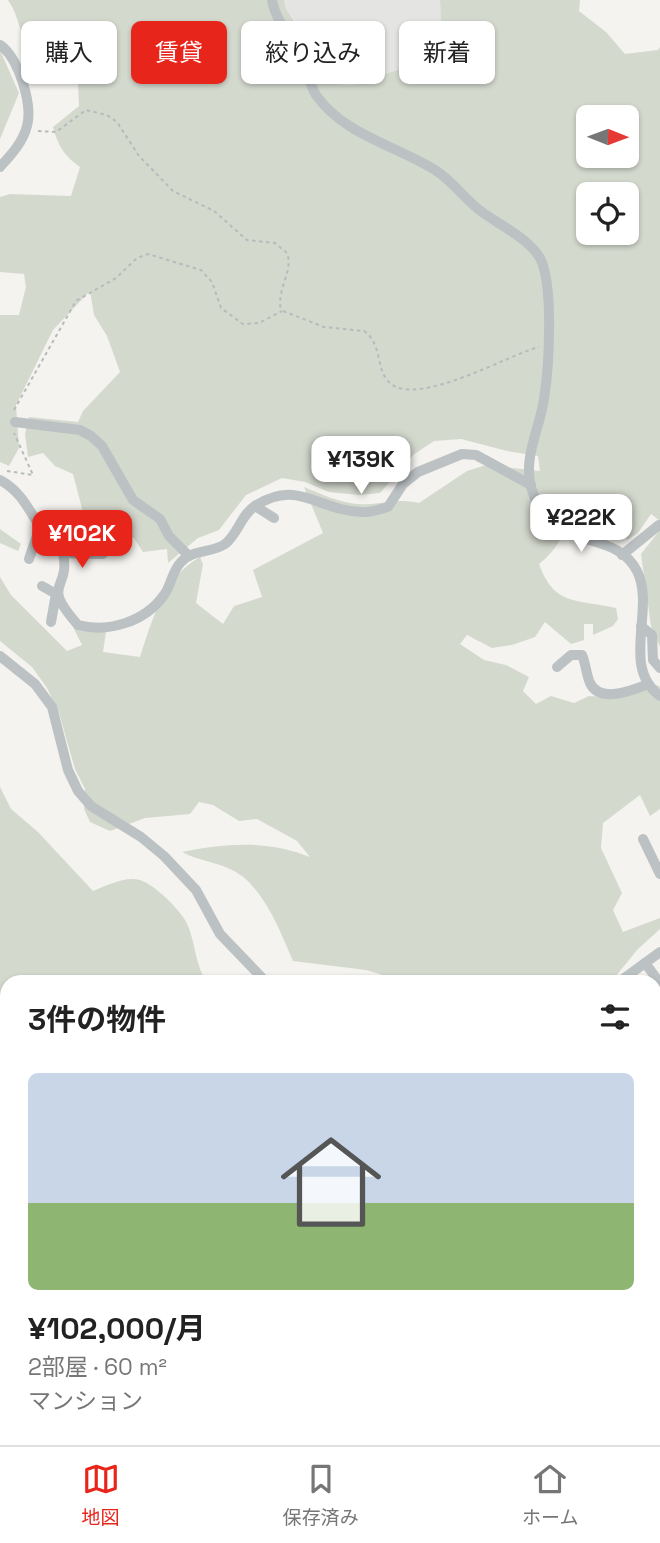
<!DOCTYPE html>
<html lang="ja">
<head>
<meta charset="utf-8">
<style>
	:root { --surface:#fff; --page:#f6f6f6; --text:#222; --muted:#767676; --line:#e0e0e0; --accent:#e8251b }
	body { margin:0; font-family:"Space Grotesk","Noto Sans JP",sans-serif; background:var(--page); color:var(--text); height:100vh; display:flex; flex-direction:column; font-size:26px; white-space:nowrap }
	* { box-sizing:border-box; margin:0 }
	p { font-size:23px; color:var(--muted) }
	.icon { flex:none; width:38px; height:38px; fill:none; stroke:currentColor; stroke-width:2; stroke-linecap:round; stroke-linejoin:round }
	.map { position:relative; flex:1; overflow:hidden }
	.details { position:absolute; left:0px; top:975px; width:662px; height:471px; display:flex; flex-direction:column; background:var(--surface); border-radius:21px 21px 0 0; box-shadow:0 2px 5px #0004 }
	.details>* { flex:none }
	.banner { position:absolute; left:21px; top:21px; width:620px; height:63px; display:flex; gap:14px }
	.needle { width:46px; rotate:91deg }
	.buttons { position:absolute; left:576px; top:105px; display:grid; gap:14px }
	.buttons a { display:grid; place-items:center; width:63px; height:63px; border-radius:10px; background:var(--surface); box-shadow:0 2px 5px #0004; font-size:35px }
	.price { position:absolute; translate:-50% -60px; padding:0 16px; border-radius:14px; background:#fff; color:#222; font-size:23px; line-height:46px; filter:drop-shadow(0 2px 4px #0008) }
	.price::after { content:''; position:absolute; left:50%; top:42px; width:21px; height:16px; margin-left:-10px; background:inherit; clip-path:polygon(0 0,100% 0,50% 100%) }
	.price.on { background:var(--accent); color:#fff }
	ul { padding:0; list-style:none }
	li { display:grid; align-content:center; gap:14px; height:371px; padding:0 28px }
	li span { display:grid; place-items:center; height:217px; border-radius:10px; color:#555 }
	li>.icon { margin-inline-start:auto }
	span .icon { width:126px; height:126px; fill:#fffc; stroke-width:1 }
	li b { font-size:30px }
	h2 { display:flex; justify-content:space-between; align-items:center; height:84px; padding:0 28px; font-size:30px }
	.pill { padding:0 24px; border-radius:10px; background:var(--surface); box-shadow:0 2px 5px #0004; font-size:24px; line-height:63px }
	.pill.on { background:var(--accent); color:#fff }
	.tabs { display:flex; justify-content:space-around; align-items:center; height:98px; border-top:2px solid var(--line); background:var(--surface); font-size:19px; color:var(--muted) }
	.tabs a { display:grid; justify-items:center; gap:4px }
	.tabs .on { color:var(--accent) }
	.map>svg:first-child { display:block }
</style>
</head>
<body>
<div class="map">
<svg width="660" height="1445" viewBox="0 0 660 1445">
	<rect width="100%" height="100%" fill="#f4f3ef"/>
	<polygon fill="#e4e5e3" points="284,0 440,0 444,62 415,64 353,85 337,84 324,77 303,32 286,9"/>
	<g fill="#d4d9ce" fill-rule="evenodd">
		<path d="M8,0H284L286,9L337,84L353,85L415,64L443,62L440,0H580L579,11L606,32L625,54L658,50L660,47V521L651,514L638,533L627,540L616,505C555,502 578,534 539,564C554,606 576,599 616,608L618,619L613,626L593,635V624H584V640L571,644L545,622L535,637L512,645L492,648L467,635L460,644L484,660L506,665L529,677L523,691L536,704L551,696L574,703L589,696L622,698L657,685L660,687V809L650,816L640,795L603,823L601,848L622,893L613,910L623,932L660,918V929L637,950L611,982H406L366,970L293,961C281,933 263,886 234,871C218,862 198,861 182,852C226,843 268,840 310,857L297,841L257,819L239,821L213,805L199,802L190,814L145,818L110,831L90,822L84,809L85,789L75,769L59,713L47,688L32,667L0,641V577L11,595L67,651L82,645L73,627L106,632L103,652L140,657C152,620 164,577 200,557L203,564L196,603L223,624L234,606L262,597L253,570L323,533L304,487C321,494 338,502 357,504C380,506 393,497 419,503L467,471L486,465L540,471L538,456L507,451L461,439L434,441L413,455L380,493L359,495L329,492L305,482L282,478L246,495L219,530L198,538L168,563L167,549L143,552L134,538H104L98,526L84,516L73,474L55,466L43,453L28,457L25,434L29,417L78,422L83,411L120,372L107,336L94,315L90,291L53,330L16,405L19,448L9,466L0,462V315H19L26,287L24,274L0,272V197L10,194L71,196L80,167C64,156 58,145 53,127L79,106L77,62L46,46L30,55C20,37 20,17 8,0ZM588,117H626V156H588ZM588,194H626V233H588Z"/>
		<polygon points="0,50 19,93 0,139"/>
		<polygon points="0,529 21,544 18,551 0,543"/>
		<polygon points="660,530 660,647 651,626 641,554"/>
		<path d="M0,787L11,809L38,832L93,891C106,886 125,876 140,880C155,885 177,907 185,920C196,939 194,964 207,982H7V1438L374,1439L366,1445H0Z"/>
		<polygon points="654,988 660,989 660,1180 655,1187"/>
		<polygon points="660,1296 660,1445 562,1445 566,1439 654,1438 654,1303"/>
	</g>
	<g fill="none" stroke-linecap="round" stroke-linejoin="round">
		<g stroke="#b6bbbc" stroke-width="2" stroke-dasharray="3.5 3.5" stroke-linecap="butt">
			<path d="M38,131L56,132L86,110L107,115L117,122L139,156L173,191L214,211L247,240L275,243L287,253C294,271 276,290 281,310"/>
			<path d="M283,311L324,327L364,331C383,344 375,370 390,383C417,408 510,354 539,347"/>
			<polyline points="14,410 76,301 116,278 137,258 148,254 201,270 212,282 221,308 243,324 259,323 282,311"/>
			<polyline points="7,471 33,475 14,433"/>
		</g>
		<polyline stroke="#bcc2c4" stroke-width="5" points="366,1445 372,1438"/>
		<g stroke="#bcc2c4" stroke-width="10">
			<path d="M272,0C275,19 291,39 301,56C307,68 309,84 316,95C344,135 395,145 435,170C453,181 465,200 482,212C500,225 529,239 540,258C554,285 549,368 544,399C540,428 523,457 531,487C551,557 613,525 637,571C656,609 620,667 660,696"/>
			<path d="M0,45C18,57 33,104 27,126C23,142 11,155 0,167"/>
			<polyline points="15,422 80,430 91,436 102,446 133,500 160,519 169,536 189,556"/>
			<path d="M0,480C32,497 34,532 63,553C71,592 39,581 78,625C108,633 145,622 164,595C171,586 172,571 181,562C193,549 212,553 225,544C238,534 241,515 255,506C298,478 318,511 362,512C370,513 380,509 388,507L403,484L418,472L462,454L476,455L531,485"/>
			<polyline points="255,506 274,518"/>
			<polyline points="63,553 103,554"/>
			<polyline points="622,555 659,525"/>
			<polyline points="29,559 39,530"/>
			<polyline points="42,586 56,594 51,622"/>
			<polyline points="641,626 652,635 653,660 660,668"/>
			<polyline points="0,656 35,684 52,707 68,770 78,791 91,806 141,837 164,856 196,890 220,934 266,982"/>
			<path d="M557,667L571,655H582C586,664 586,674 590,683C600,704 633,690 648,684"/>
			<polyline points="643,839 660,874"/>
			<polyline points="645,963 660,983"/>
			<polyline points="619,982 660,952"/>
			<polyline points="654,1295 660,1287"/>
			<polyline points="0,1390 7,1388"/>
			<polyline points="508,1438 519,1445"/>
			<polyline points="549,1445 553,1438"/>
		</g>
	</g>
</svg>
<div class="buttons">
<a><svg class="needle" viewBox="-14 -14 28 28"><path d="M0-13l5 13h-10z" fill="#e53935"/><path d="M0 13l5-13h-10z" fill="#767676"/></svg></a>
<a><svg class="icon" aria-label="locate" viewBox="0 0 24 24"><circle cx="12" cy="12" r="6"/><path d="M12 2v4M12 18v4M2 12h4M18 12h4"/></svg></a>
</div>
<b class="price" style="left:361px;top:496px">¥139K</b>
<b class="price" style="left:581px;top:554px">¥222K</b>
<b class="price on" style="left:82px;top:570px">¥102K</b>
<div class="banner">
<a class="pill">購入</a>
<a class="pill on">賃貸</a>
<a class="pill">絞り込み</a>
<a class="pill">新着</a>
</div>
<section class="details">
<h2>3件の物件<svg class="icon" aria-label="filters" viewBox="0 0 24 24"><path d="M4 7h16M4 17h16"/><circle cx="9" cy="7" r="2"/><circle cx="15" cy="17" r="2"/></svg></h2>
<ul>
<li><span style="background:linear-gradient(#c9d6e8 60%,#8fb573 0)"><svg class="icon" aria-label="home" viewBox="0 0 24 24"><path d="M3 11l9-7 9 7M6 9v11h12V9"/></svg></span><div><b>¥102,000/月</b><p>2部屋 · 60 m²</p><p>マンション</p></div></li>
</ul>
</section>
</div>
<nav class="tabs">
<a class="on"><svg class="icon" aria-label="map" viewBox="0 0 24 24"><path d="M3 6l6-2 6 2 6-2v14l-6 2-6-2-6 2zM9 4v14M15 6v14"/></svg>地図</a>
<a><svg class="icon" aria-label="saved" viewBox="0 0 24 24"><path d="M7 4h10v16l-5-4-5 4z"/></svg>保存済み</a>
<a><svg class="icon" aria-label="home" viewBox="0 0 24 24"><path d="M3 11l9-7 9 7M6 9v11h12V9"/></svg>ホーム</a>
</nav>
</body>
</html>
